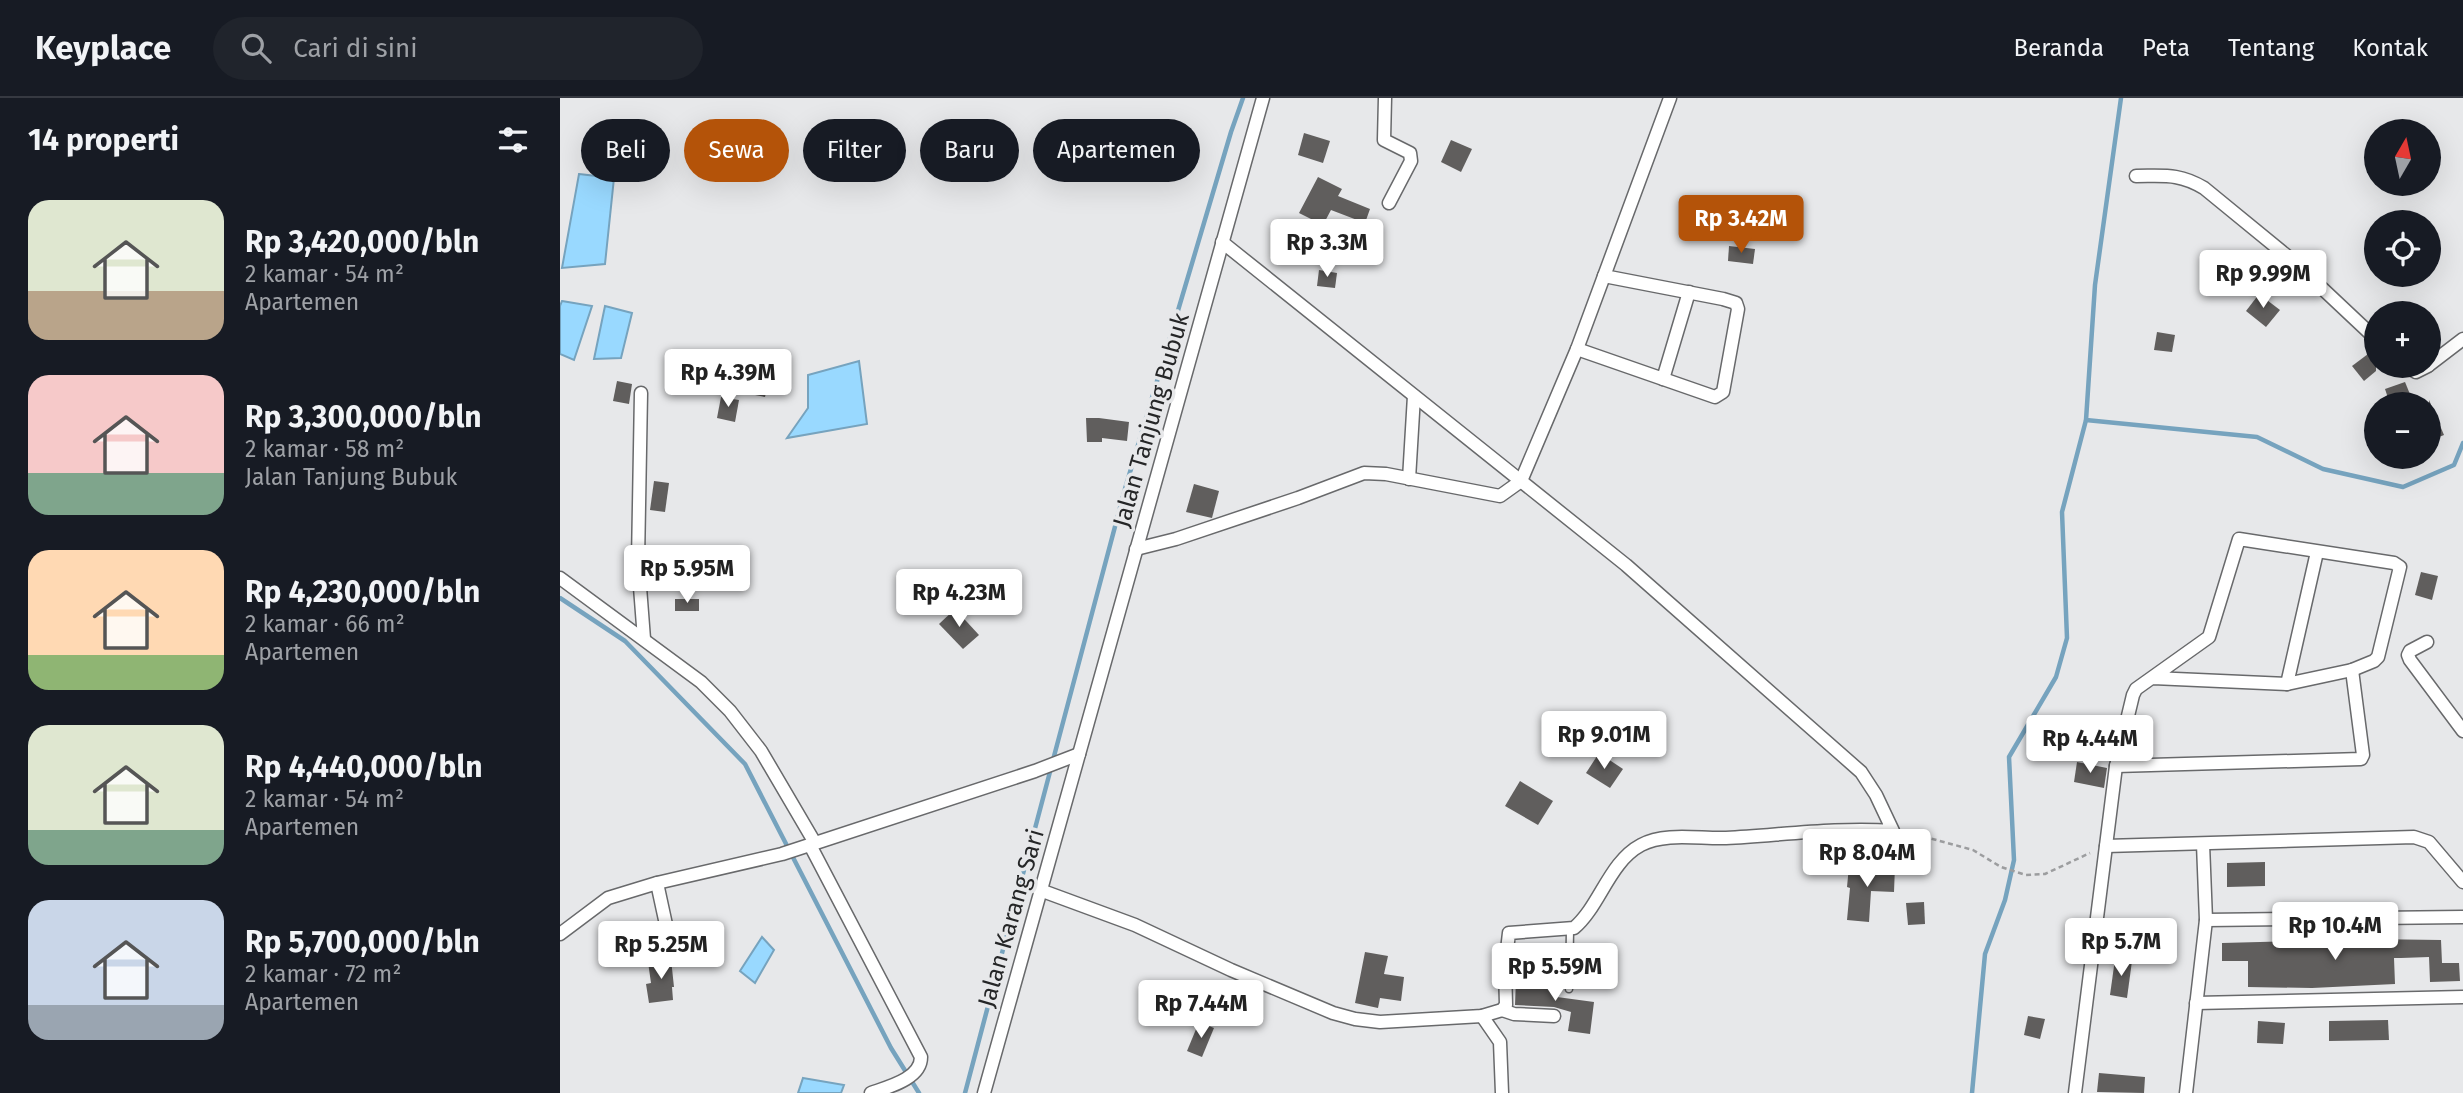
<!DOCTYPE html>
<html lang="id">
<head>
<meta charset="utf-8">
<style>
	:root { --surface:#171b24; --page:#20242c; --text:#f1f3f6; --muted:#9ea1a6; --line:#363941; --accent:#b45309 }
	body { margin:0; font-family:"Fira Sans",sans-serif; background:var(--page); color:var(--text); height:100vh; display:flex; flex-direction:column; font-size:26px; white-space:nowrap }
	* { box-sizing:border-box; margin:0 }
	p { font-size:23px; color:var(--muted) }
	.icon { flex:none; width:38px; height:38px; fill:none; stroke:currentColor; stroke-width:2; stroke-linecap:round; stroke-linejoin:round }
	.map { position:relative; flex:1; overflow:hidden }
	.panel { display:flex; flex-direction:column; background:var(--surface); width:560px }
	.panel>* { flex:none }
	.hud { position:absolute; left:21px; top:21px; width:665px; height:63px; display:flex; gap:14px }
	.needle { width:46px; rotate:9deg }
	.tools { position:absolute; left:1804px; top:21px; display:grid; gap:14px }
	.tools a { display:grid; place-items:center; width:77px; height:77px; border-radius:50%; background:var(--surface); box-shadow:0 7px 28px #0002; font-size:35px }
	.price { position:absolute; translate:-50% -60px; padding:0 16px; border-radius:7px; background:#fff; color:#222; font-size:23px; line-height:46px; filter:drop-shadow(0 2px 4px #0008) }
	.price::after { content:''; position:absolute; left:50%; top:42px; width:21px; height:16px; margin-left:-10px; background:inherit; clip-path:polygon(0 0,100% 0,50% 100%) }
	.price.on { background:var(--accent); color:#fff }
	ul { padding:0; list-style:none }
	li { display:flex; align-items:center; gap:21px; height:175px; padding:0 28px }
	li span { display:grid; place-items:center; flex:none; width:196px; height:140px; border-radius:21px; color:#555 }
	li>.icon { margin-inline-start:auto }
	span .icon { width:84px; height:84px; fill:#fffc; stroke-width:1 }
	li b { font-size:30px }
	h2 { display:flex; justify-content:space-between; align-items:center; height:84px; padding:0 28px; font-size:30px }
	.tag { padding:0 24px; border-radius:32px; background:var(--surface); box-shadow:0 7px 28px #0002; font-size:24px; line-height:63px }
	.tag.on { background:var(--accent); color:#fff }
	header { display:flex; align-items:center; gap:42px; box-sizing:border-box; height:98px; padding:0 35px; background:var(--surface); border-bottom:2px solid var(--line) }
	header strong { font-size:33px }
	nav { display:flex; gap:38px; margin-inline-start:auto; font-size:24px }
	.search { width:490px; height:63px; background:var(--page); display:flex; align-items:center; gap:18px; box-sizing:border-box; padding:0 24px; border-radius:38px; color:var(--muted); font-size:26px }
	main { display:flex; flex:1; min-height:0 }
	.map>svg:first-child { display:block }
</style>
</head>
<body>
<header>
<strong>Keyplace</strong>
<div class="search"><svg class="icon" aria-label="search" viewBox="0 0 24 24"><circle cx="10" cy="10" r="6"/><path d="M15 15l6 6"/></svg>Cari di sini</div>
<nav><a>Beranda</a><a>Peta</a><a>Tentang</a><a>Kontak</a></nav>
</header>
<main>
<section class="panel">
<h2>14 properti<svg class="icon" aria-label="filters" viewBox="0 0 24 24"><path d="M4 7h16M4 17h16"/><circle cx="9" cy="7" r="2"/><circle cx="15" cy="17" r="2"/></svg></h2>
<ul>
<li><span style="background:linear-gradient(#dfe7d0 65%,#b9a48a 0)"><svg class="icon" aria-label="home" viewBox="0 0 24 24"><path d="M3 11l9-7 9 7M6 9v11h12V9"/></svg></span><div><b>Rp 3,420,000/bln</b><p>2 kamar · 54 m²</p><p>Apartemen</p></div></li>
<li><span style="background:linear-gradient(#f6c9c9 70%,#7fa58c 0)"><svg class="icon" aria-label="home" viewBox="0 0 24 24"><path d="M3 11l9-7 9 7M6 9v11h12V9"/></svg></span><div><b>Rp 3,300,000/bln</b><p>2 kamar · 58 m²</p><p>Jalan Tanjung Bubuk</p></div></li>
<li><span style="background:linear-gradient(#ffd9b3 75%,#8fb573 0)"><svg class="icon" aria-label="home" viewBox="0 0 24 24"><path d="M3 11l9-7 9 7M6 9v11h12V9"/></svg></span><div><b>Rp 4,230,000/bln</b><p>2 kamar · 66 m²</p><p>Apartemen</p></div></li>
<li><span style="background:linear-gradient(#dfe7d0 75%,#7fa58c 0)"><svg class="icon" aria-label="home" viewBox="0 0 24 24"><path d="M3 11l9-7 9 7M6 9v11h12V9"/></svg></span><div><b>Rp 4,440,000/bln</b><p>2 kamar · 54 m²</p><p>Apartemen</p></div></li>
<li><span style="background:linear-gradient(#c9d6e8 75%,#9aa5b1 0)"><svg class="icon" aria-label="home" viewBox="0 0 24 24"><path d="M3 11l9-7 9 7M6 9v11h12V9"/></svg></span><div><b>Rp 5,700,000/bln</b><p>2 kamar · 72 m²</p><p>Apartemen</p></div></li>
</ul>
</section>
<div class="map">
<svg width="1903" height="995" viewBox="0 0 1903 995">
	<rect width="100%" height="100%" fill="#e7e8ea"/>
	<g fill="#99d9ff" stroke="#76a3be" stroke-width="2">
		<polygon points="19,76 54,80 45,166 2,170"/>
		<polygon points="2,203 32,208 14,262 0,256 0,208"/>
		<polygon points="45,208 72,215 61,260 34,261"/>
		<polygon points="299,263 307,326 227,340 248,310 248,277"/>
		<polygon points="202,839 214,852 195,885 180,873"/>
		<polygon points="243,980 284,987 281,995 238,995"/>
	</g>
	<g fill="none" stroke-linecap="round" stroke-linejoin="round">
		<g stroke="#76a3be" stroke-width="4.5">
			<polyline points="1526,322 1697,339 1763,371 1843,389 1894,367 1903,345"/>
			<polyline points="0,500 65,543 185,666 331,950 359,995"/>
			<polyline points="493,662 565,391 671,34 683,0"/>
			<polyline points="405,995 491,670"/>
			<polyline points="1412,995 1425,856 1445,802 1454,762 1449,659 1496,579 1507,540 1502,414 1526,322 1535,187 1561,0"/>
		</g>
	</g>
	<g fill="#605e5d">
		<polygon points="744,35 770,43 763,65 738,57"/>
		<polygon points="891,42 912,51 901,74 881,64"/>
		<polygon points="758,79 782,91 778,98 810,111 805,125 771,112 763,127 739,115"/>
		<polygon points="1169,148 1195,151 1193,166 1168,163"/>
		<polygon points="1701,167 1717,176 1708,192 1692,183"/>
		<polygon points="759,172 777,175 775,190 757,188"/>
		<polygon points="1699,196 1720,212 1706,229 1686,213"/>
		<polygon points="1597,234 1615,237 1612,254 1594,252"/>
		<polygon points="1812,253 1816,259 1816,273 1804,283 1792,268"/>
		<polygon points="191,268 211,272 205,299 185,295"/>
		<polygon points="57,283 72,286 69,306 53,303"/>
		<polygon points="1845,284 1854,306 1830,306 1825,291"/>
		<polygon points="161,299 179,302 175,324 157,320"/>
		<polygon points="1869,302 1884,337 1869,343"/>
		<polygon points="526,320 539,320 569,324 567,343 542,340 542,344 527,344"/>
		<polygon points="94,383 109,385 105,414 90,412"/>
		<polygon points="634,386 659,393 652,420 626,414"/>
		<polygon points="118,465 118,489 98,489 98,466"/>
		<polygon points="1861,474 1878,478 1872,502 1855,497"/>
		<rect x="115" y="501" width="24" height="12"/>
		<polygon points="395,511 419,537 403,551 379,526"/>
		<polygon points="1039,655 1063,671 1050,690 1026,675"/>
		<polygon points="1517,664 1547,670 1544,690 1514,684"/>
		<polygon points="960,683 993,703 978,727 945,708"/>
		<polygon points="1705,764 1705,788 1667,789 1667,765"/>
		<polygon points="1289,768 1319,771 1319,768 1335,768 1334,794 1311,793 1309,824 1287,822 1290,790 1287,789"/>
		<polygon points="1364,804 1365,826 1348,827 1346,805"/>
		<polygon points="1808,841 1881,842 1882,865 1899,865 1900,883 1870,884 1869,859 1841,860 1834,860 1835,886 1752,890 1688,889 1688,863 1662,863 1662,845"/>
		<polygon points="805,854 828,858 824,876 844,879 841,903 820,900 818,910 795,905"/>
		<polygon points="111,861 114,889 112,889 113,902 89,905 86,886 91,885 88,864"/>
		<polygon points="1555,861 1572,863 1567,900 1550,897"/>
		<polygon points="956,881 999,885 997,899 1034,904 1030,936 1008,933 1011,914 994,909 955,907"/>
		<polygon points="1468,918 1485,921 1480,941 1464,937"/>
		<polygon points="1828,922 1829,942 1769,943 1769,923"/>
		<polygon points="1698,923 1725,925 1723,946 1697,945"/>
		<polygon points="639,924 654,930 642,959 627,953"/>
		<polygon points="1539,975 1585,979 1584,995 1537,994"/>
	</g>
	<g fill="none" stroke-linecap="round" stroke-linejoin="round">
		<g stroke="#68696b" stroke-width="9">
			<polyline id="service" points="1009,891 1010,832"/>
		</g>
		<g stroke="#68696b" stroke-width="15">
			<g id="minor">
				<polyline points="825,0 824,42 850,55 851,63 829,105"/>
				<path d="M1576,78C1604,78 1619,75 1644,90L1732,162L1816,241"/>
				<polyline points="1017,251 1155,299 1163,294 1178,211 1176,205 1163,201 1044,178"/>
				<polyline points="1869,267 1903,241"/>
				<polyline points="1846,268 1856,274 1868,268"/>
				<polyline points="1103,281 1129,194"/>
				<polyline points="81,295 78,463 84,541"/>
				<polyline points="849,381 854,298"/>
				<polyline points="576,451 616,441 738,400 804,375 826,376 940,398 961,383 1017,251 1110,0"/>
				<polyline points="0,480 141,584 170,613 201,653 255,745"/>
				<polyline points="1867,544 1850,553 1848,557 1850,562 1903,633"/>
				<polyline points="1727,586 1757,454"/>
				<polyline points="1556,668 1801,661 1803,657 1792,572"/>
				<path d="M250,747L361,959C361,981 328,989 311,995"/>
				<polyline points="1546,748 1854,739 1869,744 1903,784"/>
				<path d="M480,792L575,827L671,872L773,915L795,921L820,924L922,918L942,912L946,907L945,869L949,835L1014,830C1040,808 1049,764 1081,747C1105,734 1139,741 1166,740C1222,737 1278,729 1333,733L1316,697L1301,674L1066,467L662,144"/>
				<polyline points="1646,822 1903,819"/>
				<polyline points="0,836 48,800 97,785 222,756 475,673 519,656"/>
				<polyline points="85,852 105,850 110,845 97,785"/>
				<polyline points="1636,905 1903,899"/>
				<polyline points="942,912 954,916 994,918"/>
				<polyline points="922,918 940,944 942,995"/>
				<polyline points="424,995 703,0"/>
				<polyline points="1515,995 1556,668 1573,597 1576,591 1649,539 1679,441 1834,465 1840,469 1818,559 1814,563 1792,572 1727,586 1593,580"/>
				<polyline points="1626,995 1646,822 1643,746"/>
			</g>
		</g>
		<polyline stroke="#9c9d9f" stroke-width="2.5" stroke-dasharray="5 3.5" stroke-linecap="butt" points="1347,734 1413,752 1441,769 1466,777 1485,776 1530,755"/>
		<use href="#service" stroke="#fff" stroke-width="6"/>
		<use href="#minor" stroke="#fff" stroke-width="12"/>
	</g>
	<g text-anchor="middle" dominant-baseline="central" stroke-width="7" stroke-linejoin="round" paint-order="stroke">
		<g font-size="24" fill="#252627" stroke="#e7e8ea">
			<text transform="translate(591 322) rotate(-74)">Jalan Tanjung Bubuk</text>
			<text transform="translate(451 820) rotate(-74)">Jalan Karang Sari</text>
		</g>
	</g>
</svg>
<div class="tools">
<a><svg class="needle" viewBox="-14 -14 28 28"><path d="M0-13l5 13h-10z" fill="#e53935"/><path d="M0 13l5-13h-10z" fill="#9ea1a6"/></svg></a>
<a><svg class="icon" aria-label="locate" viewBox="0 0 24 24"><circle cx="12" cy="12" r="6"/><path d="M12 2v4M12 18v4M2 12h4M18 12h4"/></svg></a>
<a>+</a>
<a>−</a>
</div>
<b class="price on" style="left:1181px;top:157px">Rp 3.42M</b>
<b class="price" style="left:767px;top:181px">Rp 3.3M</b>
<b class="price" style="left:1703px;top:212px">Rp 9.99M</b>
<b class="price" style="left:168px;top:311px">Rp 4.39M</b>
<b class="price" style="left:127px;top:507px">Rp 5.95M</b>
<b class="price" style="left:399px;top:531px">Rp 4.23M</b>
<b class="price" style="left:1044px;top:673px">Rp 9.01M</b>
<b class="price" style="left:1530px;top:677px">Rp 4.44M</b>
<b class="price" style="left:1307px;top:791px">Rp 8.04M</b>
<b class="price" style="left:1775px;top:864px">Rp 10.4M</b>
<b class="price" style="left:1561px;top:880px">Rp 5.7M</b>
<b class="price" style="left:101px;top:883px">Rp 5.25M</b>
<b class="price" style="left:995px;top:905px">Rp 5.59M</b>
<b class="price" style="left:641px;top:942px">Rp 7.44M</b>
<div class="hud">
<a class="tag">Beli</a>
<a class="tag on">Sewa</a>
<a class="tag">Filter</a>
<a class="tag">Baru</a>
<a class="tag">Apartemen</a>
</div>
</div>
</main>
</body>
</html>
